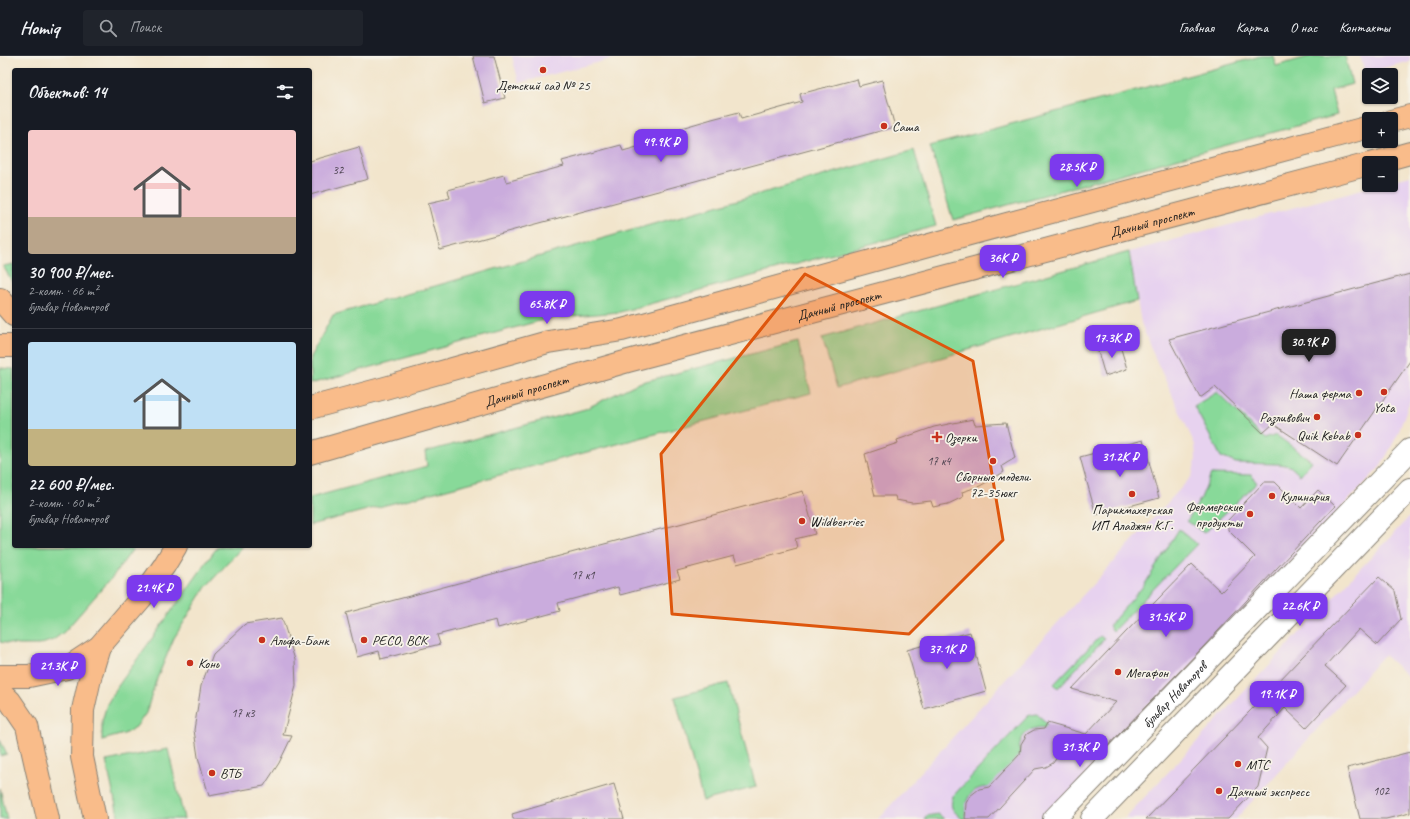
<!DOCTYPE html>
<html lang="ru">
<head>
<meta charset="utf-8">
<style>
	:root { --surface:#171b24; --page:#20242c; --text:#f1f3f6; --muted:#9ea1a6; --line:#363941; --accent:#7c3aed }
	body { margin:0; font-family:Caveat,sans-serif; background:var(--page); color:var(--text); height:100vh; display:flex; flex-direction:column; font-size:15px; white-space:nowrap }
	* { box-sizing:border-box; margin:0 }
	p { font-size:13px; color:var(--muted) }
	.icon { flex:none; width:22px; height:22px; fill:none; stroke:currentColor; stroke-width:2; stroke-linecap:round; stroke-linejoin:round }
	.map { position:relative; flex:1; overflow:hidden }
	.panel { position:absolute; left:12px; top:12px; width:300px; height:480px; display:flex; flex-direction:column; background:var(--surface); border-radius:4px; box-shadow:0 1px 3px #0004 }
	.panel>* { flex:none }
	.fabs { position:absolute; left:1362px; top:12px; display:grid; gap:8px }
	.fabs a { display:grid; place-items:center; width:36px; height:36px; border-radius:4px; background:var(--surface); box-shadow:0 1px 3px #0004; font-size:20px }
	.price { position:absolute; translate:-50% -34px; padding:0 9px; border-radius:8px; background:var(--accent); color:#fff; font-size:13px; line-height:26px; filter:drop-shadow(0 1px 2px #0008) }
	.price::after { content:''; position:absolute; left:50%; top:24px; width:12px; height:9px; margin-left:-6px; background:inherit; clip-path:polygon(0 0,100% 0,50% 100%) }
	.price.current { background:#222; color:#fff }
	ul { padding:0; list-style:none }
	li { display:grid; align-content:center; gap:8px; height:212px; padding:0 16px }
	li+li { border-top:1px solid var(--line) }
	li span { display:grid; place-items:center; height:124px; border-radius:4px; color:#555 }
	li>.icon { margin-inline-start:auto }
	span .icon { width:72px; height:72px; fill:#fffc; stroke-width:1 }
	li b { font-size:17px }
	h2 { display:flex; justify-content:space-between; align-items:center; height:48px; padding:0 16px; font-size:17px }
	header { display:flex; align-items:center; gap:24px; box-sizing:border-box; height:56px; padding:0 20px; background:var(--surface); border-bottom:1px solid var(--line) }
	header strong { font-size:19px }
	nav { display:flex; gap:22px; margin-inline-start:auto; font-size:14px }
	.search { width:280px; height:36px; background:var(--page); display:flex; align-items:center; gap:10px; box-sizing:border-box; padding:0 14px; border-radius:4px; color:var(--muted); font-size:15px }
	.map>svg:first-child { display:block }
</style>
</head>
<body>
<header>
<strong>Homiq</strong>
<div class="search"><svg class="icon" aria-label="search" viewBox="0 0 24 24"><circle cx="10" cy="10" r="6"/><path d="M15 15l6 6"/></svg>Поиск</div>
<nav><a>Главная</a><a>Карта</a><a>О нас</a><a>Контакты</a></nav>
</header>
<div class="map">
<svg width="1410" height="763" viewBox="0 0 1410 763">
	<rect width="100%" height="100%" fill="#f7f3e8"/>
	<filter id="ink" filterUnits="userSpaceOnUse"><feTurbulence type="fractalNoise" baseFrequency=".025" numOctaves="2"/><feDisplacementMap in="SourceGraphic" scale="8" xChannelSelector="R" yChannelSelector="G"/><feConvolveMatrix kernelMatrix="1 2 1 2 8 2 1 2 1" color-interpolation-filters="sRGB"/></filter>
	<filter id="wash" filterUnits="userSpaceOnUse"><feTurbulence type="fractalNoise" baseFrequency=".012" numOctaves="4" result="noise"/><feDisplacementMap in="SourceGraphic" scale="16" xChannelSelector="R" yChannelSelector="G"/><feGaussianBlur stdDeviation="0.9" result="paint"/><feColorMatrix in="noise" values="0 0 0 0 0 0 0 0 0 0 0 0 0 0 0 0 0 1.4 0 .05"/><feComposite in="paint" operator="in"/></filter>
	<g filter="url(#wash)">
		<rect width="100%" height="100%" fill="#f2e5cc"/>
		<g fill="#e7d2ef">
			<polygon points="512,0 623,0 519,27"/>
			<polygon points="1360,0 1410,0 1410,5 1365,17"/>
			<polygon points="1410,120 1410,344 1398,378 1381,410 1046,763 878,763 1192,420 1196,403 1195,389 1152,295 1141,267 1129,196 1377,129 1391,129 1391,125"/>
			<polygon points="1410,460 1410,622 1384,599 1236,763 1124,763"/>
		</g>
		<g fill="#88d999" stroke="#527a5a">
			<polygon points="1261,0 1273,0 1276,10 1311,0 1345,0 1352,28 1331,34 1337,59 953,164 930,90"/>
			<polygon points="914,94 936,170 620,256 550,262 310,328 310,301 333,259"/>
			<polygon points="1129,196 1137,245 837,332 822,282"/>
			<polygon points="14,208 14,229 3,210"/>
			<polygon points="798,286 811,337 310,469 310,442 427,410 425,396 585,353 638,327"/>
			<polygon points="0,312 14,313 14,490 135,490 114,519 64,576 53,584 39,589 18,589 0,586"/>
			<polygon points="1217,336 1265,383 1276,379 1312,405 1300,419 1290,410 1279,408 1236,407 1221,401 1194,350"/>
			<polygon points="1211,418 1251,419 1257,427 1204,477 1187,465 1201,442"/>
			<polygon points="1179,473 1197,488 1113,575 1109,570 1145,528"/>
			<polygon points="218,490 243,490 206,531 174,582 156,625 146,657 136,671 124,678 102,684 102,665 107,648 118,630"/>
			<polygon points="1100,580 1104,583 1058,632 1054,628"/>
			<polygon points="728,627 756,731 703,745 675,641"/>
			<path d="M1037,658L1052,672C1047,672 1041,671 1036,672C1023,675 1017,688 1020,700L991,732C972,728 961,746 967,763H962C953,754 949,753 953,740L1029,659Z"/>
			<polygon points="0,684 7,698 0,700"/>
			<polygon points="168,693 184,763 119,763 106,705"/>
			<polygon points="0,732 7,763 0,763"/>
			<polygon points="939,758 944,763 924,763 926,760"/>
		</g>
		<g id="blocks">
			<g fill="#caacdd">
				<polygon points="473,0 494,0 505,42 485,47"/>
				<polygon points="857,23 859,30 882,24 895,71 440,194 428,147 450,142 448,134 504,119 506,126 564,110 562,105 621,89 623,95 683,78 681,72 712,63 739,56 741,63 802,46 800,38"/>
				<polygon points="359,91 368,123 310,139 310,105"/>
				<polygon points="1410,218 1410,305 1337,410 1273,368 1263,377 1215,331 1200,342 1169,283"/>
				<polygon points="1119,286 1127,313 1105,320 1097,292"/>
				<polygon points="973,363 975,369 1006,367 1015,402 1002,410 1004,416 980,430 962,436 963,441 948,448 933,451 931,445 912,447 896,444 895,440 875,440 865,398 898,387 897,384 934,371"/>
				<polygon points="1143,384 1159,442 1096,459 1080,401"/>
				<polygon points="1264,426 1275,426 1301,452 1318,434 1335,450 1204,590 1096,702 1066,688 1053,707 1046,711 1035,713 989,763 965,763 966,747 970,740 979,733 989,731 1020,698 1021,688 1027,678 1034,674 1044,673 1047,667 1086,678 1116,646 1072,633 1125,577 1192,508 1221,536 1255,501 1228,474 1228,464"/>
				<polygon points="803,435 815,478 795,483 797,492 737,508 734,500 677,515 680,523 620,539 618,531 558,547 560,555 498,572 496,564 437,579 440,588 381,603 379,595 357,601 346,557"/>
				<polygon points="1379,521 1395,535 1401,563 1377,589 1359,573 1325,610 1346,629 1306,672 1285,652 1258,682 1267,692 1258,731 1228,763 1146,763"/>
				<polygon points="282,562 295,604 296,630 283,679 292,680 279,707 264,730 209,740 198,701 194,674 201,630 213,598 245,568"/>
				<polygon points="970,576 986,635 924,653 907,594"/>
				<polygon points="1410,696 1410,757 1386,763 1360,763 1347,712"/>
				<polygon points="614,728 624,763 513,763 512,758"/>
			</g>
		</g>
	</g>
	<g filter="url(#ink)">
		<use href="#blocks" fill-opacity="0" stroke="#878074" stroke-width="1"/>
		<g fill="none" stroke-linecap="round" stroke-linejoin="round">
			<g stroke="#878074" stroke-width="24">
				<g id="minor">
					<path id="s1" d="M1054,763L1410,394"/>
					<polyline points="1092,763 1410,433"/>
				</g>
			</g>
			<g stroke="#878074" stroke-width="24">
				<g id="major">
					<polyline points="1391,65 1410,60"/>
					<polyline points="1374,107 1410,97"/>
					<polyline points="0,243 14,259"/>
					<polyline points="0,290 14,290"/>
					<polyline points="310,352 385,332 548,286 622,274 951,183 1369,71"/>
					<path id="s2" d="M310,397L628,305L1369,108"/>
					<polyline points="0,620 29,620 67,612 99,591 142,541 164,510 176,490"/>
					<polyline points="0,635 10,645 27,670 48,763"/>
					<polyline points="95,763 82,701 83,654 91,618 99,591"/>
				</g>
			</g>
			<use href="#minor" stroke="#fff" stroke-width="22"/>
			<use href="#major" stroke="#f9bc8a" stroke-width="22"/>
		</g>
	</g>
	<path fill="#de560d" fill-opacity="0.2" stroke="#de560d" stroke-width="3" stroke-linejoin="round" d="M805,218L973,305L1003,484L909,578L672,558L661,398Z"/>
	<g fill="#c8321e" stroke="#f7f3e8" stroke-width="1.5">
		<circle cx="543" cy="14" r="4"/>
		<circle cx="884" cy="70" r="4"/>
		<circle cx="1384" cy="336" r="4"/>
		<circle cx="1359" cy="337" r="4"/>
		<circle cx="1317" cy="361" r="4"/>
		<circle cx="1358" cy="379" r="4"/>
		<path d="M935 375h4v4h4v4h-4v4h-4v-4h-4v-4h4z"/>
		<circle cx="993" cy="405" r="4"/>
		<circle cx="1132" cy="438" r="4"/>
		<circle cx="1272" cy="440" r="4"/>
		<circle cx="1250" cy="458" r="4"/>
		<circle cx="802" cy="465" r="4"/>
		<circle cx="262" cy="584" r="4"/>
		<circle cx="364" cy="584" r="4"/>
		<circle cx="190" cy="607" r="4"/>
		<circle cx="1118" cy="616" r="4"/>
		<circle cx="1238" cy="708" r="4"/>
		<circle cx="212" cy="717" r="4"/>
		<circle cx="1219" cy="735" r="4"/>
	</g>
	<g text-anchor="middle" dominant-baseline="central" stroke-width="3.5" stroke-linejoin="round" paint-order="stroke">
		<g font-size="12" fill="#48404c">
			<text x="338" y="114">32</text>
			<text x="939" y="405">17 к4</text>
			<text x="583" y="519">17 к1</text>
			<text x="243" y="657">17 к3</text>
			<text x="1381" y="735">102</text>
		</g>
		<g font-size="14" fill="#1c1c1c" stroke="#f7f3e8" text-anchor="start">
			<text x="543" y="29" text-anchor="middle">Детский сад № 25</text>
			<text x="892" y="70">Саша</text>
			<text x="1351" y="337" text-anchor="end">Наша ферма</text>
			<text x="1384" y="351" text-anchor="middle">Yota</text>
			<text x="1309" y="361" text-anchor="end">Разливович</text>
			<text x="1350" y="379" text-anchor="end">Quik Kebab</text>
			<text x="945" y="381">Озерки</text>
			<text x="993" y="420" text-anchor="middle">Сборные модели.<tspan x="993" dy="16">72-35юкг</tspan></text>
			<text x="1280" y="440">Кулинария</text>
			<text x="1242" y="450" text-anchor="end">Фермерские<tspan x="1242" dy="16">продукты</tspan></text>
			<text x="1132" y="453" text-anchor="middle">Парикмахерская<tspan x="1132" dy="16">ИП Аладжян К.Г.</tspan></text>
			<text x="810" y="465">Wildberries</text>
			<text x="270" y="584">Альфа-Банк</text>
			<text x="372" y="584">РЕСО, ВСК</text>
			<text x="198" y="607">Конь</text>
			<text x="1126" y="616">Мегафон</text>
			<text x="1246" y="708">МТС</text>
			<text x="220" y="717">ВТБ</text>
			<text x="1227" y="735">Дачный экспресс</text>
		</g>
		<g font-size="14" fill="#1c1c1c" stroke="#f7f3e8">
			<text stroke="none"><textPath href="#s2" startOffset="873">Дачный проспект</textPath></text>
			<text stroke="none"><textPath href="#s2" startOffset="549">Дачный проспект</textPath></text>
			<text stroke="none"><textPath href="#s2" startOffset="225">Дачный проспект</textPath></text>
			<text stroke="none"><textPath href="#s1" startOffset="173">бульвар Новаторов</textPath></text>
		</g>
	</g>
</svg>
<div class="fabs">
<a><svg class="icon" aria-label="layers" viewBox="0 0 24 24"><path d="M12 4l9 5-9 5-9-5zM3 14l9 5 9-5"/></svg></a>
<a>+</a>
<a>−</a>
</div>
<b class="price" style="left:661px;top:107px">49.9K ₽</b>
<b class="price" style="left:1077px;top:132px">28.5K ₽</b>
<b class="price" style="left:1003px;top:223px">36K ₽</b>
<b class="price" style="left:547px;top:269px">65.8K ₽</b>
<b class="price" style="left:1112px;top:303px">17.3K ₽</b>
<b class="price current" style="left:1309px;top:307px">30.9K ₽</b>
<b class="price" style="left:1120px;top:422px">31.2K ₽</b>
<b class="price" style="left:154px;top:553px">21.4K ₽</b>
<b class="price" style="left:1300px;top:571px">22.6K ₽</b>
<b class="price" style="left:1166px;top:582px">31.5K ₽</b>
<b class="price" style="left:947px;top:614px">37.1K ₽</b>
<b class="price" style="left:58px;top:631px">21.3K ₽</b>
<b class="price" style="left:1277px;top:659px">19.1K ₽</b>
<b class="price" style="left:1080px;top:712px">31.3K ₽</b>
<section class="panel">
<h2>Объектов: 14<svg class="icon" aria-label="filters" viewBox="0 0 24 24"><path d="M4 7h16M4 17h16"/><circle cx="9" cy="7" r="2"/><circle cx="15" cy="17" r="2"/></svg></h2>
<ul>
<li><span style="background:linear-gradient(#f6c9c9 70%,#b9a48a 0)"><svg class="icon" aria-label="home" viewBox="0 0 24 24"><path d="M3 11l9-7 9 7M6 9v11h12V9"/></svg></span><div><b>30 900 ₽/мес.</b><p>2-комн. · 66 m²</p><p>бульвар Новаторов</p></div></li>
<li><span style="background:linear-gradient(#bfe0f5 70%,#c2b280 0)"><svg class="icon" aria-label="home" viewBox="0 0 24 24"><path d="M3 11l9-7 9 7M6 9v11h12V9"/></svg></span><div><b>22 600 ₽/мес.</b><p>2-комн. · 60 m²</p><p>бульвар Новаторов</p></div></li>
</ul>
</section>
</div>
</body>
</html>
